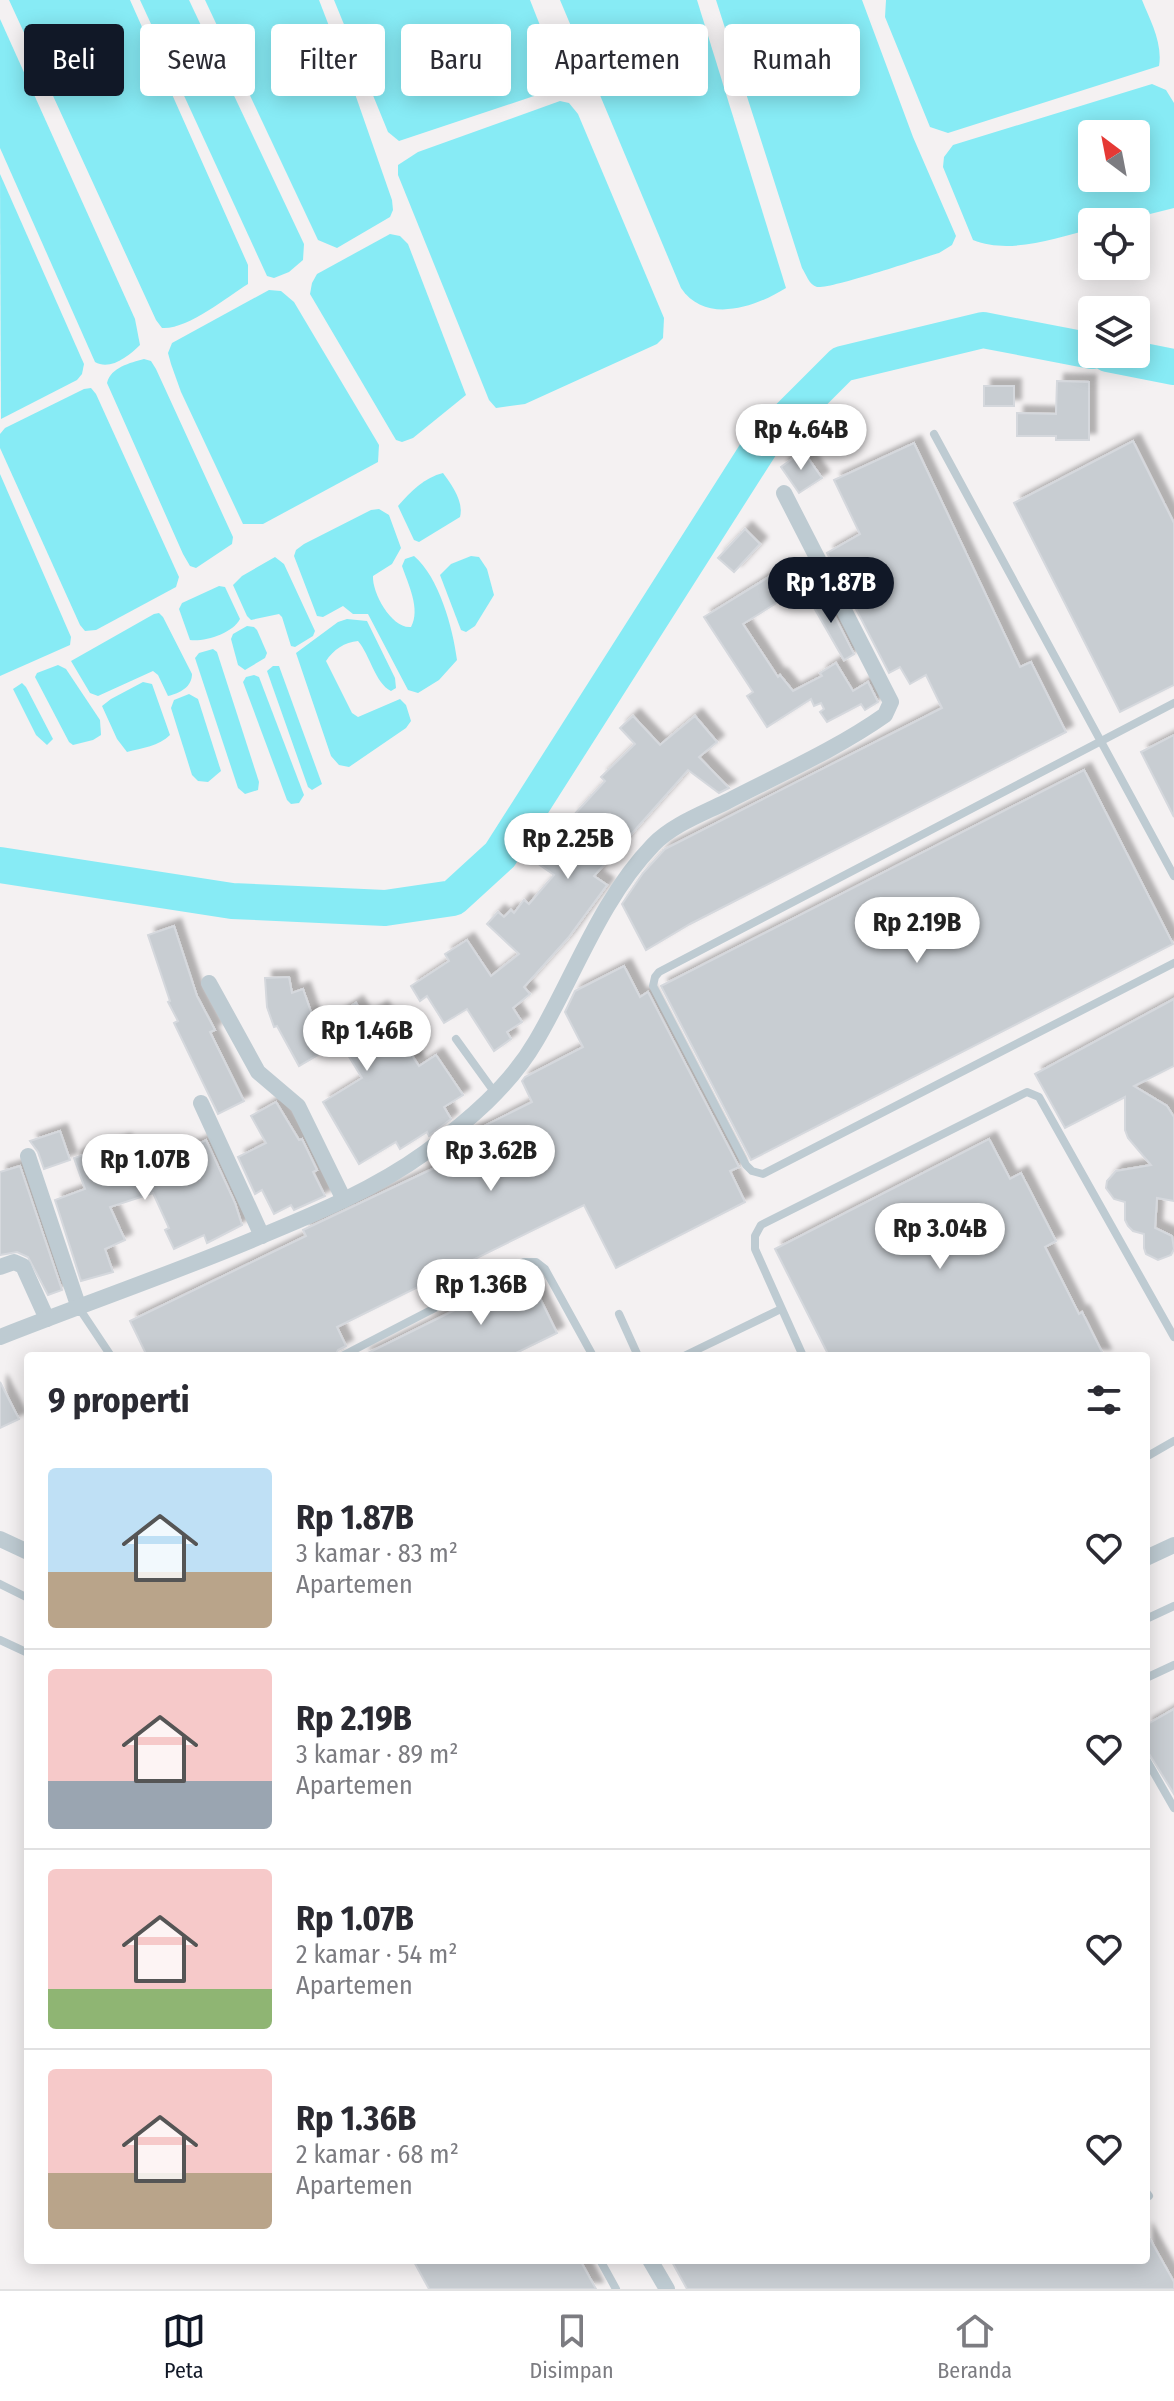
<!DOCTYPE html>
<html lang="id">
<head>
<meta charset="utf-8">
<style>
	:root { --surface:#fff; --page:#f2f2f3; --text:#2b2b33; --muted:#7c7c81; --line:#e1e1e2; --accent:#111827 }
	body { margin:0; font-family:"Fira Sans Condensed",sans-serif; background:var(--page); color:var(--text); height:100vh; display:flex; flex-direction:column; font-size:30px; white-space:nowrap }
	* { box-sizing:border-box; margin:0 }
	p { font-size:26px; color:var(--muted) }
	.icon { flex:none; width:44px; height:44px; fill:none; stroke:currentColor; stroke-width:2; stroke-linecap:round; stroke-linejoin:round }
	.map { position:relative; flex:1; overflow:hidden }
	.details { position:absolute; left:24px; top:1352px; width:1126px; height:912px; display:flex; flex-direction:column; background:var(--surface); border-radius:8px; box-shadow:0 4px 20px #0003 }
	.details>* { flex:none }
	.guide { position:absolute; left:24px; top:24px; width:1126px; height:72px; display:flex; gap:16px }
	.needle { width:52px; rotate:328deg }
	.fabs { position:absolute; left:1078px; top:120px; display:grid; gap:16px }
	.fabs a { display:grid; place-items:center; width:72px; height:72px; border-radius:8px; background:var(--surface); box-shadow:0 4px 20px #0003; font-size:40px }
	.price { position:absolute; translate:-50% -68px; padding:0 18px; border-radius:28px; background:#fff; color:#222; font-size:26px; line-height:52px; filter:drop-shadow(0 2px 4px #0008) }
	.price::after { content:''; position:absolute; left:50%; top:48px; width:24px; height:18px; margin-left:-12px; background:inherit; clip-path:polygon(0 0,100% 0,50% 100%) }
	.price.on { background:var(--accent); color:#fff }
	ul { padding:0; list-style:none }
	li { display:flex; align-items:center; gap:24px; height:200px; padding:0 24px }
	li+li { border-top:2px solid var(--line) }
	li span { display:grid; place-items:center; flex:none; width:224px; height:160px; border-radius:8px; color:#555 }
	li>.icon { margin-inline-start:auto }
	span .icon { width:96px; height:96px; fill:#fffc; stroke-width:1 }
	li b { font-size:34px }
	h2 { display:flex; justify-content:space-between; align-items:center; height:96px; padding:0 24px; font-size:34px }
	.pill { padding:0 28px; border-radius:8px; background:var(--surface); box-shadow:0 4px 20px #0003; font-size:28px; line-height:72px }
	.pill.on { background:var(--accent); color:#fff }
	.menu { display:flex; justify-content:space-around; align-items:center; height:112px; border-top:2px solid var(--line); background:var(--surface); font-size:22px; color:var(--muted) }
	.menu a { display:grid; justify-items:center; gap:4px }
	.menu .on { color:var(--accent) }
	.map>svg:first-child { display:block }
</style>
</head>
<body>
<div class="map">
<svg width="1174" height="2289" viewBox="0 0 1174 2289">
	<defs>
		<filter id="shadow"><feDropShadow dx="7" dy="-7" stdDeviation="2" flood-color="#0004"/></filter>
	</defs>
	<rect width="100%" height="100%" fill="#f4f1f2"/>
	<g fill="#87ebf5" fill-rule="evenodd">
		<path d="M9,0H130L248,265V284C227,297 187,330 162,328L156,320Z"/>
		<polygon points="140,0 189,0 304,244 303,260 289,272 274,278 267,276"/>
		<polygon points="205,0 319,0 354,91 392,200 393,210 390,217 337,248 318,240"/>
		<polygon points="334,0 530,0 558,71 559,84 549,91 399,141 388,132"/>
		<path d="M560,0H697L786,288C754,308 705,324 681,288Z"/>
		<path d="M716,0H862L913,137L956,236L952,245L939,253C919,259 831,289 817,287C809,285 806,274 802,268Z"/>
		<path d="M886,0H1142C1150,20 1163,43 1159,66L948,133L930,127L885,17Z"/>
		<path d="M0,19L135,319L140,345C129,356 110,371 95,362L0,148Z"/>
		<path d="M1152,84L1166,90L1174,103V208L1118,222H1092V229C1055,238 1010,255 973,240L943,167L944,157L953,145ZM1092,134H1136V178H1092Z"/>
		<polygon points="560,101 569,103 578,114 664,318 663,338 657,344 525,404 496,408 489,400 398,175 398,165 418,152"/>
		<polygon points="0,174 84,364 82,374 77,380 1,419"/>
		<polygon points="390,234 400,236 408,244 466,395 413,438 402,442 396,440 310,294 312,283 317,274"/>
		<polygon points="269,290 281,291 294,302 379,445 378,462 263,524 243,524 181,392 171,364 168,353 172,343"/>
		<path d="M144,359L151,361L156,369L233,537L232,544L196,568L190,566L183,554L107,383C111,367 130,363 144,359Z"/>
		<polygon points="91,388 96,394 179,577 176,587 96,630 85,631 80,625 0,448 0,434 5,428 84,389"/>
		<path d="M443,473C452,485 464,502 460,517L419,542L414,540L398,506C410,492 425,477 443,473Z"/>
		<polygon points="0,474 71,637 70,645 0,676"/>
		<path d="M379,509L389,515L401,548L392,564L373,576C372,593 392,629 411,627C421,609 408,584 402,566L405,559L414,556C439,577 453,628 457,660L439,680L418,693L408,690L368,614H353L343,606L323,617L317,616L294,556L296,550L304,544L371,510Z"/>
		<polygon points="471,556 479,557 487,569 494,595 475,626 466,632 461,630 440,575 451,564"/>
		<polygon points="275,557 284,564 315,631 313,636 295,647 291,646 282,617 279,614 251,620 247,616 233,585 242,576"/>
		<path d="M219,586L225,587L240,619C233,633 205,642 190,640L179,609L182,603Z"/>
		<path d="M159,613L163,617L192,674C192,687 180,693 168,696L158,675L153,671L98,696L90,693L71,661L154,614Z"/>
		<path d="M347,619L367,621L395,678L396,688L391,691C375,683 370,655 358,641C345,642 333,650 326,661L352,713L358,717L400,699L406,705L411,721L406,728L349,767L339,765L331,756L296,653L338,622Z"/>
		<polygon points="247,626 254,627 257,630 267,653 265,658 245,670 238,665 231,639 233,634"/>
		<polygon points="213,649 217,652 259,782 258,790 245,794 238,788 195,658 199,653"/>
		<polygon points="58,665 66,669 100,720 101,735 93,740 73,745 69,742 35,677 37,673"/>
		<polygon points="273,666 279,666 322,784 312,790 308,787 267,671"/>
		<polygon points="254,675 259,677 304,795 299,803 291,804 287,800 243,682 246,677"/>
		<path d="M143,682L152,684L170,735C159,746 142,748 127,752L117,739L102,706L111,699Z"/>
		<polygon points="22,683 26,687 53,739 47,745 36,735 13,689"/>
		<polygon points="189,694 198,699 221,771 208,782 198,781 192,775 171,708 174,700"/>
	</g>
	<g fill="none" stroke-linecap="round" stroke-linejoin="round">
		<g stroke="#87ebf5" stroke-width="36">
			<polyline points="1108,354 1174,367"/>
			<polyline points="0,865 232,901 385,908 453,898 500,855 761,445 842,364 983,330 1092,351"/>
		</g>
	</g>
	<g fill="#c8cdd2" stroke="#d5d8dd" stroke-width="2" filter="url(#shadow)">
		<polygon points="1057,381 1089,382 1089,440 1056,440 1056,436 1017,436 1017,413 1056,414"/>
		<rect x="984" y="386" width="30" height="20"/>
		<polygon points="1133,441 1174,523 1174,685 1120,712 1014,503"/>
		<polygon points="914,443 1020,667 1031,662 1066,732 690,924 646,950 622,904 643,873 665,849 942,708 926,675 910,684 900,667 889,673 827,553 860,534 834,480"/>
		<polygon points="803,451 822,478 799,493 781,467"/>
		<polygon points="745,529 760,544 734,572 718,558"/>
		<polygon points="785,567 798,580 781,588 786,597 743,624 778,677 780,675 793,691 822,676 820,673 836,663 853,691 868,682 878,702 865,710 861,704 827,722 820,712 824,709 821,703 814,706 811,699 767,727 747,696 753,692 704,617"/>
		<polygon points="808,589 823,603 827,601 854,654 844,660 805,592"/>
		<polygon points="633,716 660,745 695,716 717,742 699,757 729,788 719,793 688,770 594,876 607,885 568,938 524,987 530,994 513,1008 522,1022 507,1032 511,1039 494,1051 467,1009 444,1023 427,996 420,1001 411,986 449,961 445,954 467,940 491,976 519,954 487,924 498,912 504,917 511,910 514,913 524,900 529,904 554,875 537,863 554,840 560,844 580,822 573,816 605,781 601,777 635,744 620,728"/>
		<polygon points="1174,735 1174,817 1141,752"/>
		<polygon points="1084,770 1173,944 751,1160 661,986"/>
		<polygon points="174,926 197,996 215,1030 210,1032 244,1101 218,1114 174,1023 178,1021 168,1002 170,1001 148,935"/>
		<polygon points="624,966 640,997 648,992 739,1167 730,1171 745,1202 616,1268 584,1205 337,1327 346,1346 338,1350 335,1356 147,1356 130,1321 306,1236 303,1230 443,1164 439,1156 468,1134 532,1102 522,1081 525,1077 583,1047 565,1012 575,991"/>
		<polygon points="289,977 292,993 303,989 317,1029 356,1003 365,1018 381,1008 419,1066 436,1055 463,1095 444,1107 451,1119 429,1136 427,1132 400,1149 396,1142 359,1164 323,1102 362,1078 340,1042 299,1066 277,1026 274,1027 267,1007 265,978"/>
		<polygon points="1174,999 1174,1066 1134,1086 1167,1106 1174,1117 1174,1201 1157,1198 1155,1228 1172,1236 1174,1249 1171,1255 1158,1260 1146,1254 1144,1248 1144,1234 1133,1231 1128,1226 1125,1220 1125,1202 1114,1199 1106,1188 1107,1181 1116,1171 1151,1165 1128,1138 1125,1130 1125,1097 1065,1128 1035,1074"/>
		<polygon points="276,1102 299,1140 302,1139 317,1170 313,1172 325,1196 294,1210 291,1205 274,1214 262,1190 255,1194 238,1157 266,1143 251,1116"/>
		<polygon points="60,1131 70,1160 44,1169 38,1152 30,1141"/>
		<polygon points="989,1139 1010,1179 1021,1173 1056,1241 1045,1247 1079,1314 1082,1312 1104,1356 829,1356 775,1249"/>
		<polygon points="206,1140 235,1203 242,1225 207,1243 204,1235 174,1249 165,1230 169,1228 153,1193 110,1207 125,1240 105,1249 113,1272 81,1281 55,1200 85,1189 74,1158 124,1141 135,1174"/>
		<polygon points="20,1166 62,1290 48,1295 28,1257 17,1252 0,1255 0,1172"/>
		<polygon points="528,1274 557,1333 510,1356 362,1356"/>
		<polygon points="0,1382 19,1419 0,1428"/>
		<polygon points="1174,1709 1174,1794 1146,1749 1146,1725"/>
		<polygon points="1146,2232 1174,2282 1174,2289 687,2289 671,2260 1146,2260"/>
		<polygon points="413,2260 580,2260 596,2289 429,2289"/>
	</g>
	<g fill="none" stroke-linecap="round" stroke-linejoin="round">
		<g stroke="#becbd2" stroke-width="8">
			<polyline points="934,434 1174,876"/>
			<polyline points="1174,703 659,972 655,977 653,986 746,1165 752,1171 763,1174 1174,963"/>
			<polyline points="456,1039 495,1093"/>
			<polyline points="79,1308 111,1356"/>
			<polyline points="619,1314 638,1356"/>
			<polyline points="342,1356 524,1262 536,1262 545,1269 593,1356"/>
			<polyline points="684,1356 781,1309"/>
			<polyline points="803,1356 755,1249 755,1236 761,1225 1027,1092 1039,1097 1174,1337"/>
			<polyline points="1146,1457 1174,1441"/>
			<polyline points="0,1584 28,1598"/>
			<polyline points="1146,1619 1174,1606"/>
			<polyline points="0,1640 28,1653"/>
			<polyline points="1146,1678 1174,1665"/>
			<polyline points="1146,1759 1174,1808"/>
			<polyline points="1146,2192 1149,2196"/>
			<polyline points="600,2260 616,2289"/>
		</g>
		<g stroke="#becbd2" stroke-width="16">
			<polyline points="209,983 258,1072 298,1106 344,1200"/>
			<polyline points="201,1103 262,1236"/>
			<polyline points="28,1156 79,1308"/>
			<polyline points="0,1267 14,1262 23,1266 47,1319"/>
			<path d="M0,1337C86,1303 174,1273 259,1237C317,1213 375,1189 426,1152C467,1122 510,1086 536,1041C574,977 600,900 653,845C672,825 702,814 726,802C778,775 837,749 885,715L891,702L784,493"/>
			<polyline points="0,1539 28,1552"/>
			<polyline points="1146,1558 1174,1545"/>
			<polyline points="650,2260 667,2289"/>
		</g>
	</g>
</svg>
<div class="fabs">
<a><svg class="needle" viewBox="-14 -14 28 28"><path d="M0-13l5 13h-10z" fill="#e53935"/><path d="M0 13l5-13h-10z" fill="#7c7c81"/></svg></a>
<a><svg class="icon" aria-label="locate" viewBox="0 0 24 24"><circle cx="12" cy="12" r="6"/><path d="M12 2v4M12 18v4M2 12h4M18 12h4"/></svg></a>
<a><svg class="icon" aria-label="layers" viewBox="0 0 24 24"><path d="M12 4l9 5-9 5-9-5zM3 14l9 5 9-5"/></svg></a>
</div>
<b class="price" style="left:801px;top:472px">Rp 4.64B</b>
<b class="price on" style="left:831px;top:625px">Rp 1.87B</b>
<b class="price" style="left:568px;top:881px">Rp 2.25B</b>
<b class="price" style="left:917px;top:965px">Rp 2.19B</b>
<b class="price" style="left:367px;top:1073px">Rp 1.46B</b>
<b class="price" style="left:491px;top:1193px">Rp 3.62B</b>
<b class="price" style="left:145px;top:1202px">Rp 1.07B</b>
<b class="price" style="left:940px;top:1271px">Rp 3.04B</b>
<b class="price" style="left:481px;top:1327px">Rp 1.36B</b>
<div class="guide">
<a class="pill on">Beli</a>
<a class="pill">Sewa</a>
<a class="pill">Filter</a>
<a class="pill">Baru</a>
<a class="pill">Apartemen</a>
<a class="pill">Rumah</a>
</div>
<section class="details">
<h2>9 properti<svg class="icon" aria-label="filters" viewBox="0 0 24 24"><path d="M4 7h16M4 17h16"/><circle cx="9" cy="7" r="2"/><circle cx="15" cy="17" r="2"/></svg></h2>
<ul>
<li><span style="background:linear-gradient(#bfe0f5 65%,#b9a48a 0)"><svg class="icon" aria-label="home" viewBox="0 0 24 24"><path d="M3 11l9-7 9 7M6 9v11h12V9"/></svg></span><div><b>Rp 1.87B</b><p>3 kamar · 83 m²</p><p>Apartemen</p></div><svg class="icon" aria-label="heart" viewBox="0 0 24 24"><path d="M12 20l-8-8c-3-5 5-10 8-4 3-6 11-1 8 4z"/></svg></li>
<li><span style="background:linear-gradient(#f6c9c9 70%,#9aa5b1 0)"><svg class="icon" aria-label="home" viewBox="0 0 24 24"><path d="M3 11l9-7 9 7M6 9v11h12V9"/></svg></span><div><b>Rp 2.19B</b><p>3 kamar · 89 m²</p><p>Apartemen</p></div><svg class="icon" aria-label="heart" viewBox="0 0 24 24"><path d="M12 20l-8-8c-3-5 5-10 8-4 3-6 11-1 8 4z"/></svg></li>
<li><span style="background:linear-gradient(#f6c9c9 75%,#8fb573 0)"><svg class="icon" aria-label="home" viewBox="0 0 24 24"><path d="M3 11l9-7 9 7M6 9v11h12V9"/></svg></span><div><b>Rp 1.07B</b><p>2 kamar · 54 m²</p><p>Apartemen</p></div><svg class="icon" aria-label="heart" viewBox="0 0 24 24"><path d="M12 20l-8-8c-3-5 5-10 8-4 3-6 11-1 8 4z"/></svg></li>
<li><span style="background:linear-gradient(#f6c9c9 65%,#b9a48a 0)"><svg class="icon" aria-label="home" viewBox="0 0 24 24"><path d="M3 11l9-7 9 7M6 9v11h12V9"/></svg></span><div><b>Rp 1.36B</b><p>2 kamar · 68 m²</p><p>Apartemen</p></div><svg class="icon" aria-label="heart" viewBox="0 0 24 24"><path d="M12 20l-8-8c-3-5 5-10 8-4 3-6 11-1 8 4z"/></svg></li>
</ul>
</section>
</div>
<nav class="menu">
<a class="on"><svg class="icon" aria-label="map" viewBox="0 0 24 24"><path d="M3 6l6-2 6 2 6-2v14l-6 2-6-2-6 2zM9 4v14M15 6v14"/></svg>Peta</a>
<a><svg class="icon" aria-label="saved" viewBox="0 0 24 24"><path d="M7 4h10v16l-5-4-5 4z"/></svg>Disimpan</a>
<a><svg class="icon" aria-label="home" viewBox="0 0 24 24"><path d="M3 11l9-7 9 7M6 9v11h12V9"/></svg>Beranda</a>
</nav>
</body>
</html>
